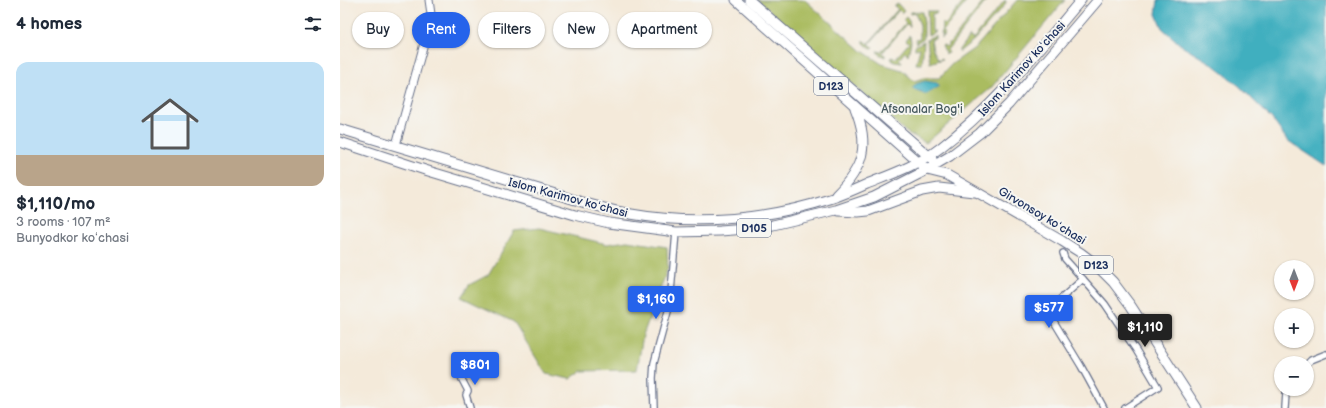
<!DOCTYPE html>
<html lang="en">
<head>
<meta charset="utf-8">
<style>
	:root { --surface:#fff; --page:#f6f6f7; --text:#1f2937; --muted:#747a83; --line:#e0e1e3; --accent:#2563eb }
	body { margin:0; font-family:"Balsamiq Sans",sans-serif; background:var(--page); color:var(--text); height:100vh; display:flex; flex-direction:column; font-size:15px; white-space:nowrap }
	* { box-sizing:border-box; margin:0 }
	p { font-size:13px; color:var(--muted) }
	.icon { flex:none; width:22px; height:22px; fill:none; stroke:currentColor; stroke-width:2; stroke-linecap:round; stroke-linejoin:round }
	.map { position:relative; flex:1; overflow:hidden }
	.drawer { display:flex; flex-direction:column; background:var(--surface); width:340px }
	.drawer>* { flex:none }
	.banner { position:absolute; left:12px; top:12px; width:380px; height:36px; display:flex; gap:8px }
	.needle { width:26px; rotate:180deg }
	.buttons { position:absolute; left:934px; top:260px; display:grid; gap:8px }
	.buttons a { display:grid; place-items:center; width:40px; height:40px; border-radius:50%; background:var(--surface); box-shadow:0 1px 3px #0004; font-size:20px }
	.price { position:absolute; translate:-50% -34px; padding:0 9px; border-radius:4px; background:var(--accent); color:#fff; font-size:13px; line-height:26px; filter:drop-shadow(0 1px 2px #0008) }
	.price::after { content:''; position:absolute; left:50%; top:24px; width:12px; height:9px; margin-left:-6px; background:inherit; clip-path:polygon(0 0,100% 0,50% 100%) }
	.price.on { background:#222; color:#fff }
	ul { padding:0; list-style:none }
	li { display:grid; align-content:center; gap:8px; height:212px; padding:0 16px }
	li+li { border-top:1px solid var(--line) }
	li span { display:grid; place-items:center; height:124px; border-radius:12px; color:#555 }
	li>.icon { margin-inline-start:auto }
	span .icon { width:72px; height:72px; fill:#fffc; stroke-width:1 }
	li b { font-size:17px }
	h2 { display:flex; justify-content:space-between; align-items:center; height:48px; padding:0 16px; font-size:17px }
	.tag { padding:0 14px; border-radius:18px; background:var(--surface); box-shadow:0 1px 3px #0004; font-size:14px; line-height:36px }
	.tag.on { background:var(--accent); color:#fff }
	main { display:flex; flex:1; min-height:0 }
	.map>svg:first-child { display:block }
</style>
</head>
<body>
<main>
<section class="drawer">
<h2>4 homes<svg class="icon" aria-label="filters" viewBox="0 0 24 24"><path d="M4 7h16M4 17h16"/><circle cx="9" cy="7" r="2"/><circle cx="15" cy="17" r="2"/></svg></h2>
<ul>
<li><span style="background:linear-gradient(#bfe0f5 75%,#b9a48a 0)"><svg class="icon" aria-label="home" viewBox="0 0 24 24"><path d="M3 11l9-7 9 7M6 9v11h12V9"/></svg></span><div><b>$1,110/mo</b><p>3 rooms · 107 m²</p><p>Bunyodkor koʻchasi</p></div></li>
</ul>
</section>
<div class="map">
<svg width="986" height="408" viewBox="0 0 986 408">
	<rect width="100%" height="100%" fill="#f6f6f2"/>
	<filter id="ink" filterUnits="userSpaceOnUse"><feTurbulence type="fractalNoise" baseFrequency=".025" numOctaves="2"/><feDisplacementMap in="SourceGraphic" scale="8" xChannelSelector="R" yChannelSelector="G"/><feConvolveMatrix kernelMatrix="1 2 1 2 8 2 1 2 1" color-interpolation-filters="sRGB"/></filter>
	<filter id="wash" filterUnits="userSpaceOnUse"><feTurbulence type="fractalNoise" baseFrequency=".012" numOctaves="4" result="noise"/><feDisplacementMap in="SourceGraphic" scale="16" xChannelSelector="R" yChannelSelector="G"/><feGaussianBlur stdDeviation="0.9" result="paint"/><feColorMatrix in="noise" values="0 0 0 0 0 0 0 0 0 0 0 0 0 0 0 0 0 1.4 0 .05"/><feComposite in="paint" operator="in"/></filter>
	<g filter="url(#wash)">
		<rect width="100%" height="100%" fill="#f4eada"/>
		<g fill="#aabc60" stroke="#62765f">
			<polygon points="418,0 465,0 522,51 542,64 562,70 574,81 583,78 599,78 612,64 636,47 677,0 725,0 651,88 586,143 566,132"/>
			<polygon points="625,0 628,0 603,31 605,34 601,38 602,22 605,25"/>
			<polygon points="645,0 647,0 607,50 609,53 606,54 602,45 604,45 606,47"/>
			<polygon points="665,0 666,2 665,5 634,40 620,51 618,51 629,36 633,39"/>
			<polygon points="558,4 564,11 562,13 559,10 529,44 533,48 531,49 524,43 524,40 528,44 558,9 554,6"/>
			<polygon points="587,11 596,11 597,13 592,14 592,30 596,31 588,35"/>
			<polygon points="570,12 582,12 584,23 584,38 576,43 576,39 580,38 580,25 575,13 570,14"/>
			<polygon points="566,17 569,21 570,27 567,24 542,53 545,55 545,57 539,54 537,51 538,51 541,52 566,23 563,20"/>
			<polygon points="570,35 571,42 568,55 565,52 559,59 562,63 554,62 551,59 552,57 555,59 569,43 566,40"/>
			<polygon points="595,35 595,38 591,39 593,50 599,60 602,58 603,59 590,63 587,39"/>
			<polygon points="584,41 582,64 576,64 580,48 575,49 575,46"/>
			<polygon points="199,228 267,244 287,241 327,247 328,268 303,335 297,370 241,371 230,379 206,374 174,322 121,297 129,285 148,275 174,231"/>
		</g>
		<g fill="#41afbf" stroke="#2e6f8e">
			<polygon points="818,0 986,0 986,166 947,140 932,119 898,85 872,64 843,47 822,28 816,14"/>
			<polygon points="585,81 597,83 600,86 587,94 583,94 582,92 572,89 576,84"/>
		</g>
	</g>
	<g filter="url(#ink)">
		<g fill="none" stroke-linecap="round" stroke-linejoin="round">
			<g stroke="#677089" stroke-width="8">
				<g id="minor">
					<polyline points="723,253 725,259 743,279 716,303 710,310 710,315 741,366 764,408"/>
					<polyline points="743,279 765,304 796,350 818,387 785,408"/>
					<polyline points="694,306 710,315"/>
					<polyline points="967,364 971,360 986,354"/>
					<polyline points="118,372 128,391 126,395 130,408"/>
					<polyline points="314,408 313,378 314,363 330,304 336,232"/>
					<polyline points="945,408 946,393 948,389"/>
				</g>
			</g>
			<g stroke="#677089" stroke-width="9">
				<polyline id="tertiary" points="56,145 82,51 91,14 89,0"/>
			</g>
			<g stroke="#677089" stroke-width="11">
				<g id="primary">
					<polyline points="396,0 587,170 607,175 722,241 741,253 753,262 773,282 791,306 857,408"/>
					<polyline points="409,0 592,159"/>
					<path d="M0,129L232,199C251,205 271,210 291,214C358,226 429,219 493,198C505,194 516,189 527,184C552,174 578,165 600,148C655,106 697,52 741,0"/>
					<polyline points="0,142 85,170 235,215 269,223 336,232 380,231 407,229 433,225 496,210 534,197 583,172 610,156 640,133 669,104 758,0"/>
					<path d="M496,195C524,167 530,145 515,108"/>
					<polyline points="499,211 518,212 528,211 582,191 599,188 634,192"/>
				</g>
			</g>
			<use href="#minor" stroke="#fff" stroke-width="5.5"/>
			<use href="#tertiary" stroke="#fff" stroke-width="7"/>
			<use href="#primary" stroke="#fff" stroke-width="9"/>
		</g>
	</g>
	<g text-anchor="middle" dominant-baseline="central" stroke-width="4" stroke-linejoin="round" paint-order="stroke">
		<g fill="#f6f6f2" stroke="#5d6b8a" stroke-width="1">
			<rect x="474" y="77" width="34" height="18" rx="3"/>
			<rect x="397" y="219" width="34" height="18" rx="3"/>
			<rect x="739" y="256" width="34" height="18" rx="3"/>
		</g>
		<g font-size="11" font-weight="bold" fill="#1b2f5e">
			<text x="491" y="86">D123</text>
			<text x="414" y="228">D105</text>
			<text x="756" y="265">D123</text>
		</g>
		<g font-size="12" fill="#1b2f5e" stroke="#f6f6f2">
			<text transform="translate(682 69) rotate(-48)">Islom Karimov koʻchasi</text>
			<text transform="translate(228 198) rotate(15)">Islom Karimov koʻchasi</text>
			<text transform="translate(702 216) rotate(31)">Girvonsoy koʻchasi</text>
		</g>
		<g font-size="12" fill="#46595f" stroke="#f6f6f2">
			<text x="582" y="109">Afsonalar Bog'i</text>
		</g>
	</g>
</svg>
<div class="buttons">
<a><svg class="needle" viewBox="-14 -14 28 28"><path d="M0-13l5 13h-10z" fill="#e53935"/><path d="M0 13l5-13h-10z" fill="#747a83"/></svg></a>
<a>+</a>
<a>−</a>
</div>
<b class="price" style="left:316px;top:320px">$1,160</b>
<b class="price" style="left:709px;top:329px">$577</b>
<b class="price on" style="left:805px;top:348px">$1,110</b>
<b class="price" style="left:135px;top:386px">$801</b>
<div class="banner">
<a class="tag">Buy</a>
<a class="tag on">Rent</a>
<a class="tag">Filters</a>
<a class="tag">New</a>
<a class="tag">Apartment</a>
</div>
</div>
</main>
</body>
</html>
